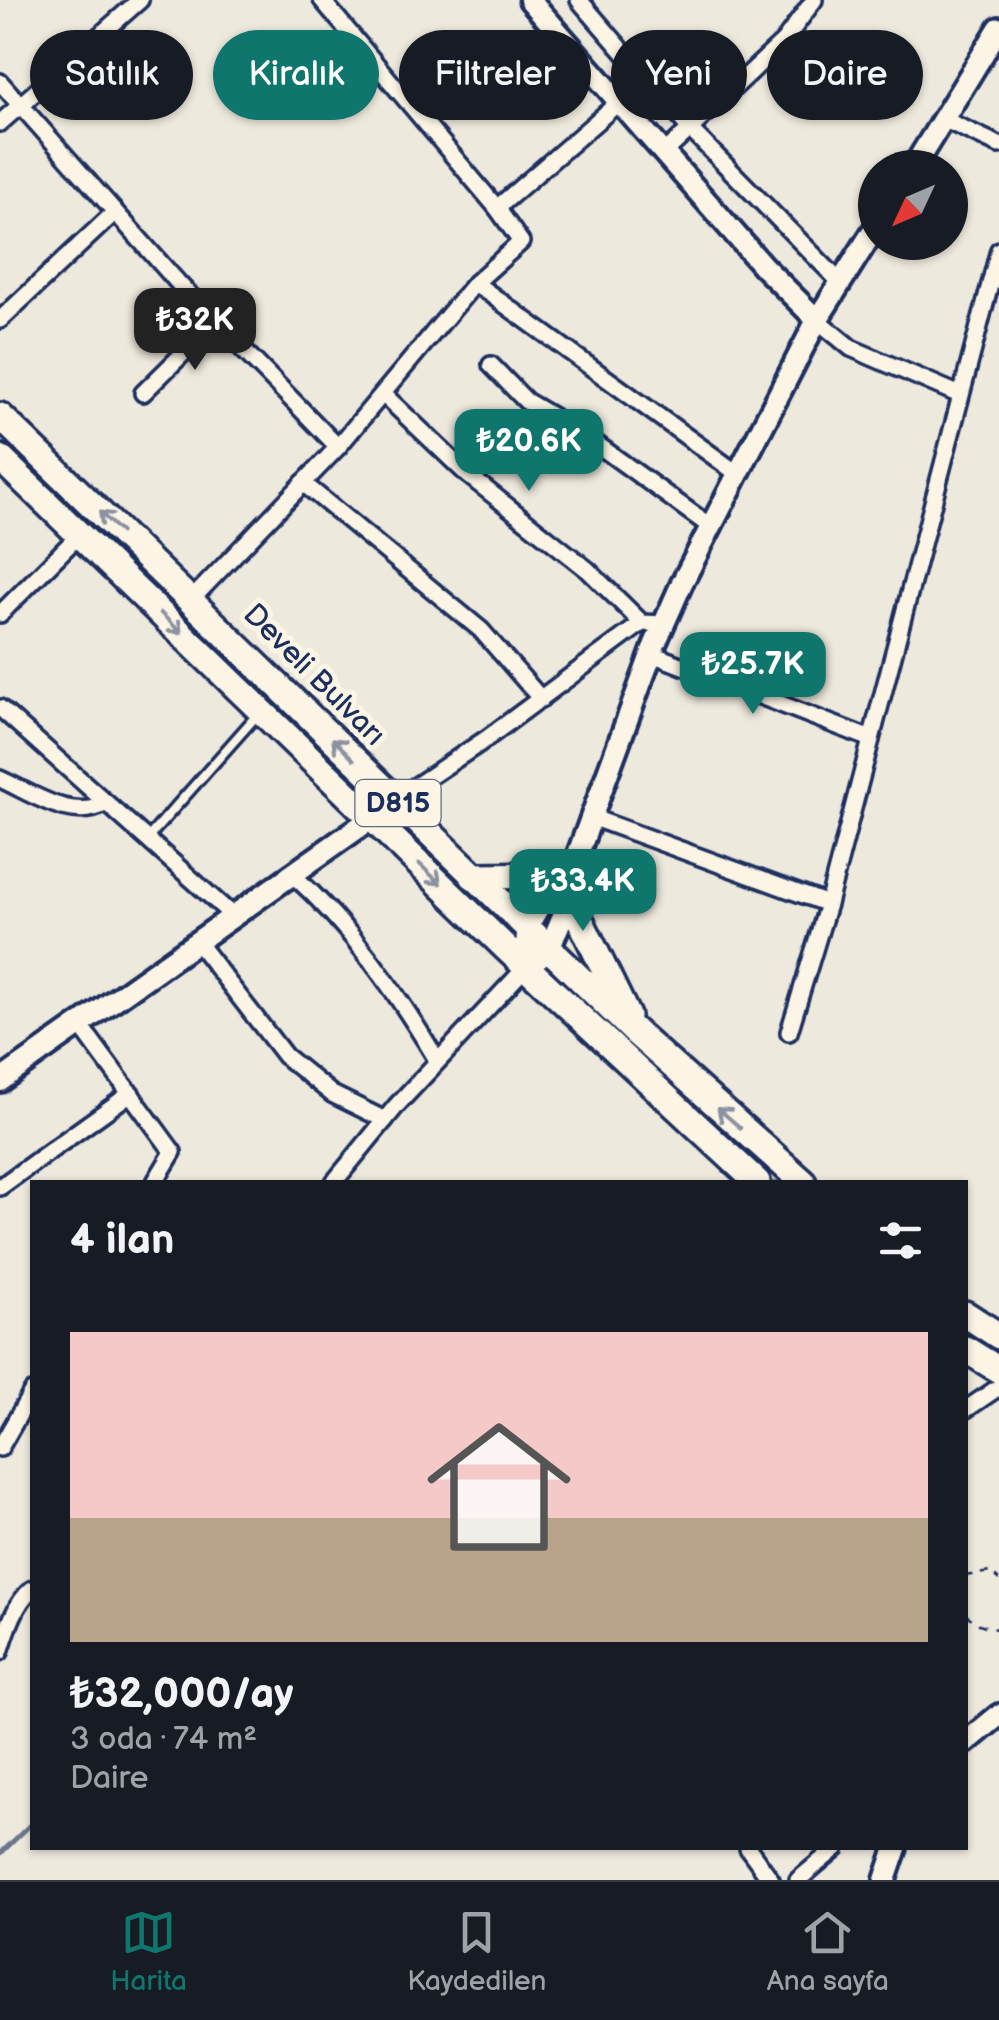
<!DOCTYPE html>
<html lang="tr">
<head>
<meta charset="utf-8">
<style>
	:root { --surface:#171b24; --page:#20242c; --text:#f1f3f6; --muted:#9ea1a6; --line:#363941; --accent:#0f766e }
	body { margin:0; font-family:"Balsamiq Sans",sans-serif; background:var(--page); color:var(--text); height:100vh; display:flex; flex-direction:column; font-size:38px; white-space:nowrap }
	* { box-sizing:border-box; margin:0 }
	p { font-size:32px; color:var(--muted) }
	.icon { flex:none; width:55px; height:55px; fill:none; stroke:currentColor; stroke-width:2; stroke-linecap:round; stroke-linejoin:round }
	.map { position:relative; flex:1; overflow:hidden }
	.details { position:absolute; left:30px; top:1180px; width:938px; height:670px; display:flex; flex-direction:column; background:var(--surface); border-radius:0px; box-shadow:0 2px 8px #0004 }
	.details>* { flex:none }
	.guide { position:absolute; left:30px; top:30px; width:940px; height:90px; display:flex; gap:20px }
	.needle { width:65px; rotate:226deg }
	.controls { position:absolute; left:858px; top:150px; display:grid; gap:20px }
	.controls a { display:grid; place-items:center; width:110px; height:110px; border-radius:50%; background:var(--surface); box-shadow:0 2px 8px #0004; font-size:50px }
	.price { position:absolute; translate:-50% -85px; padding:0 22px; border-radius:20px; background:var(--accent); color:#fff; font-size:32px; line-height:65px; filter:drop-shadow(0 2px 5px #0008) }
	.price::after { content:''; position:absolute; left:50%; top:60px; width:30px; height:22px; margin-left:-15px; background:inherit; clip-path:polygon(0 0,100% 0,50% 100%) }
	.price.active { background:#222; color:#fff }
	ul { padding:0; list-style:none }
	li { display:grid; align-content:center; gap:20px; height:530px; padding:0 40px }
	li+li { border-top:2px solid var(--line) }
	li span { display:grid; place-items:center; height:310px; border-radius:0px; color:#555 }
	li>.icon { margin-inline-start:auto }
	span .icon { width:180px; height:180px; fill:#fffc; stroke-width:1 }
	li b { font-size:42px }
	h2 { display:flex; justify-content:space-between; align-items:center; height:120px; padding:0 40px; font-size:42px }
	.pill { padding:0 35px; border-radius:45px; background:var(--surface); box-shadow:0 2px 8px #0004; font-size:35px; line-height:90px }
	.pill.active { background:var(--accent); color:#fff }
	.menu { display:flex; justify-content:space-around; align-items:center; height:140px; border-top:2px solid var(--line); background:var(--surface); font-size:28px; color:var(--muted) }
	.menu a { display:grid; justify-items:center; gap:5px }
	.menu .active { color:var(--accent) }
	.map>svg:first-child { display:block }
</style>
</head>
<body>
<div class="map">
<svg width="999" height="1880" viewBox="0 0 999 1880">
	<defs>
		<pattern id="grass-dots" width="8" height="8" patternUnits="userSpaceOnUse" patternTransform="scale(2.5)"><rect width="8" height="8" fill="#cfcdca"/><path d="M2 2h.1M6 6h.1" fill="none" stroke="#b1b0b0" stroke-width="1.8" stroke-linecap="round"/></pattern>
	</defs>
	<rect width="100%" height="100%" fill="#eee9dd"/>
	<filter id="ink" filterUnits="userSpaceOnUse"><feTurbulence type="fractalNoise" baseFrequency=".01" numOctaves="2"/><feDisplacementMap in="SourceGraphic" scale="20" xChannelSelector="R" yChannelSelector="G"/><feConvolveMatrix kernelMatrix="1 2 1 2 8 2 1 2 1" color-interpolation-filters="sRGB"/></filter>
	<g filter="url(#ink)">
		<g fill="url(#grass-dots)" stroke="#757e94" stroke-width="2.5">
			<polygon points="0,433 484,901 482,903 358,784 347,779 0,445"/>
			<path d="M555,978C631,1047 708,1113 783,1182H771L553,981Z"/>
		</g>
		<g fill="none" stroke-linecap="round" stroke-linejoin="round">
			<polyline stroke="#6c778f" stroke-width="5" points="0,1854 32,1823"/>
			<g stroke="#1b2f5e" stroke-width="15">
				<polyline id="service" points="147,839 257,715"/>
			</g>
			<g stroke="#1b2f5e" stroke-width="22">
				<g id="minor">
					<polyline points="579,0 690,129 841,283"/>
					<polyline points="0,82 180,285 338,447"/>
					<polyline points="943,119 999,145"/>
					<polyline points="0,123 140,0"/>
					<polyline points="664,153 784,41 814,0"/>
					<polyline points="497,208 619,102"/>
					<polyline points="475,283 738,474"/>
					<polyline points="0,320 115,212"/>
					<polyline points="817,320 851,348 960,395"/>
					<polyline points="491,365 526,401 587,437 711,527"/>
					<polyline points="143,393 216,321"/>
					<polyline points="383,394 468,475 588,570 642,623 664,624"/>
					<polyline points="303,483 481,630 541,699"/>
					<polyline points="192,599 338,447 475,283 521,242 497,208 322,0"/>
					<polyline points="0,614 80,534"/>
					<polyline points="652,654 871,739"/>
					<polyline points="0,708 233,916"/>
					<path d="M0,779C32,793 73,823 106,803"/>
					<polyline points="395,800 486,739 642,623"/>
					<polyline points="594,815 599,820 828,904"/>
					<path d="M292,874C352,928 396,991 437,1060"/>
					<polyline points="197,942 285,1056 332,1094 385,1120"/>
					<polyline points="80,1025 173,1152 155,1182"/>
					<polyline points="789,1032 828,904 999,250"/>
					<polyline points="334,1182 397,1105 526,967"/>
					<polyline points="0,1187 131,1093"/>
					<polyline points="965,1410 999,1387"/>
					<polyline points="0,1448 32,1392"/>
					<path d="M0,1652C7,1630 15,1603 32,1589"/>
					<polyline points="748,1848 771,1880"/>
					<polyline points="798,1880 836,1848"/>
				</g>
			</g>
			<g stroke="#1b2f5e" stroke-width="28">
				<g id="tertiary">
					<polyline points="530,0 763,266 817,320"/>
					<polyline points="913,168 999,28"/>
					<polyline points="526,967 549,949 570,899 575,862 655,644 682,583 817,320 875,228"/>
					<polyline points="526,967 527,927 558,875 566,869"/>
					<polyline points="0,1081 372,818"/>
					<polyline points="965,1743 999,1715"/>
					<polyline points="885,1880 896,1848"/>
				</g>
			</g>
			<g stroke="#1b2f5e" stroke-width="32">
				<g id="trunk">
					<polyline points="0,416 636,1033 803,1182"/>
					<polyline points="0,458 506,948 757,1182"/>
					<polyline points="473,876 558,875"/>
					<polyline points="570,899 627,1016"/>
					<polyline points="965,1314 999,1336"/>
					<polyline points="965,1349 999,1370"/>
				</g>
			</g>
			<g stroke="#1b2f5e" stroke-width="2.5" stroke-dasharray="8 8" stroke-linecap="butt">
				<polyline points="965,1576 990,1572 999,1580"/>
				<polyline points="965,1614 979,1624 999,1630"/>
			</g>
			<use href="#service" stroke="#fcf5e5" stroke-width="8"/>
			<use href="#minor" stroke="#fcf5e5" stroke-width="15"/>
			<use href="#tertiary" stroke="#fcf5e5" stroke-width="20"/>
			<use href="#trunk" stroke="#fcf5e5" stroke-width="25"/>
		</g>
		<defs><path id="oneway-shaft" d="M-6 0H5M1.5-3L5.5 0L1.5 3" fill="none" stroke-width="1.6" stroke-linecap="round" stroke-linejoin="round" transform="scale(2.5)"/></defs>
		<g stroke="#8c92a2">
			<use href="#oneway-shaft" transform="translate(110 522) rotate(-136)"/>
			<use href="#oneway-shaft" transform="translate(171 623) rotate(44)"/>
			<use href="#oneway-shaft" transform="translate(343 749) rotate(-135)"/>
			<use href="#oneway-shaft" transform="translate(430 874) rotate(44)"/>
			<use href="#oneway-shaft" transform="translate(729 1118) rotate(-139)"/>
		</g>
	</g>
	<g text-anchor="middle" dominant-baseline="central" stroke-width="10" stroke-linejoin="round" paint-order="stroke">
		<rect fill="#fcf5e5" stroke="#5e6a86" stroke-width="2.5" x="355.5" y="780" width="85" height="46" rx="8"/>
		<g font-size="28" font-weight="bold" fill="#1b2f5e">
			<text x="398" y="803">D815</text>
		</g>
		<g font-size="30" fill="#1b2f5e" stroke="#fcf5e5">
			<text transform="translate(314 675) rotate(45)">Develi Bulvarı</text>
		</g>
	</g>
</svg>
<div class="controls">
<a><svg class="needle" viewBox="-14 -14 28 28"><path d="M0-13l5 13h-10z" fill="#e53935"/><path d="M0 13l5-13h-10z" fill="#9ea1a6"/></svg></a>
</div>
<b class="price active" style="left:195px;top:373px">₺32K</b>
<b class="price" style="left:529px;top:494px">₺20.6K</b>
<b class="price" style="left:753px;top:717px">₺25.7K</b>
<b class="price" style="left:583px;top:934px">₺33.4K</b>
<div class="guide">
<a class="pill">Satılık</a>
<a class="pill active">Kiralık</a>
<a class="pill">Filtreler</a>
<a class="pill">Yeni</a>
<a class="pill">Daire</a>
</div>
<section class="details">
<h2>4 ilan<svg class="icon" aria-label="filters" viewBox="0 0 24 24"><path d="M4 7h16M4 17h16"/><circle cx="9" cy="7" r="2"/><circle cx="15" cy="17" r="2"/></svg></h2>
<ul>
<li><span style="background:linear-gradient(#f6c9c9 60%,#b9a48a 0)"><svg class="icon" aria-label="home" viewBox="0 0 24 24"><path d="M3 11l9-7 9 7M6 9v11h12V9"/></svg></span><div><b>₺32,000/ay</b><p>3 oda · 74 m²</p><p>Daire</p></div></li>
</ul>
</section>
</div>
<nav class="menu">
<a class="active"><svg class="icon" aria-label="map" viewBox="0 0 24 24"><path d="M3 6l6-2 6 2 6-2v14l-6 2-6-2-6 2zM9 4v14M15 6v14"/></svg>Harita</a>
<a><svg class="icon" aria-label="saved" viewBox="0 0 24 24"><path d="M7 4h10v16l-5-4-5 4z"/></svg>Kaydedilen</a>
<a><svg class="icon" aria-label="home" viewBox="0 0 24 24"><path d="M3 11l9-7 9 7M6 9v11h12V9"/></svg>Ana sayfa</a>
</nav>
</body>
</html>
